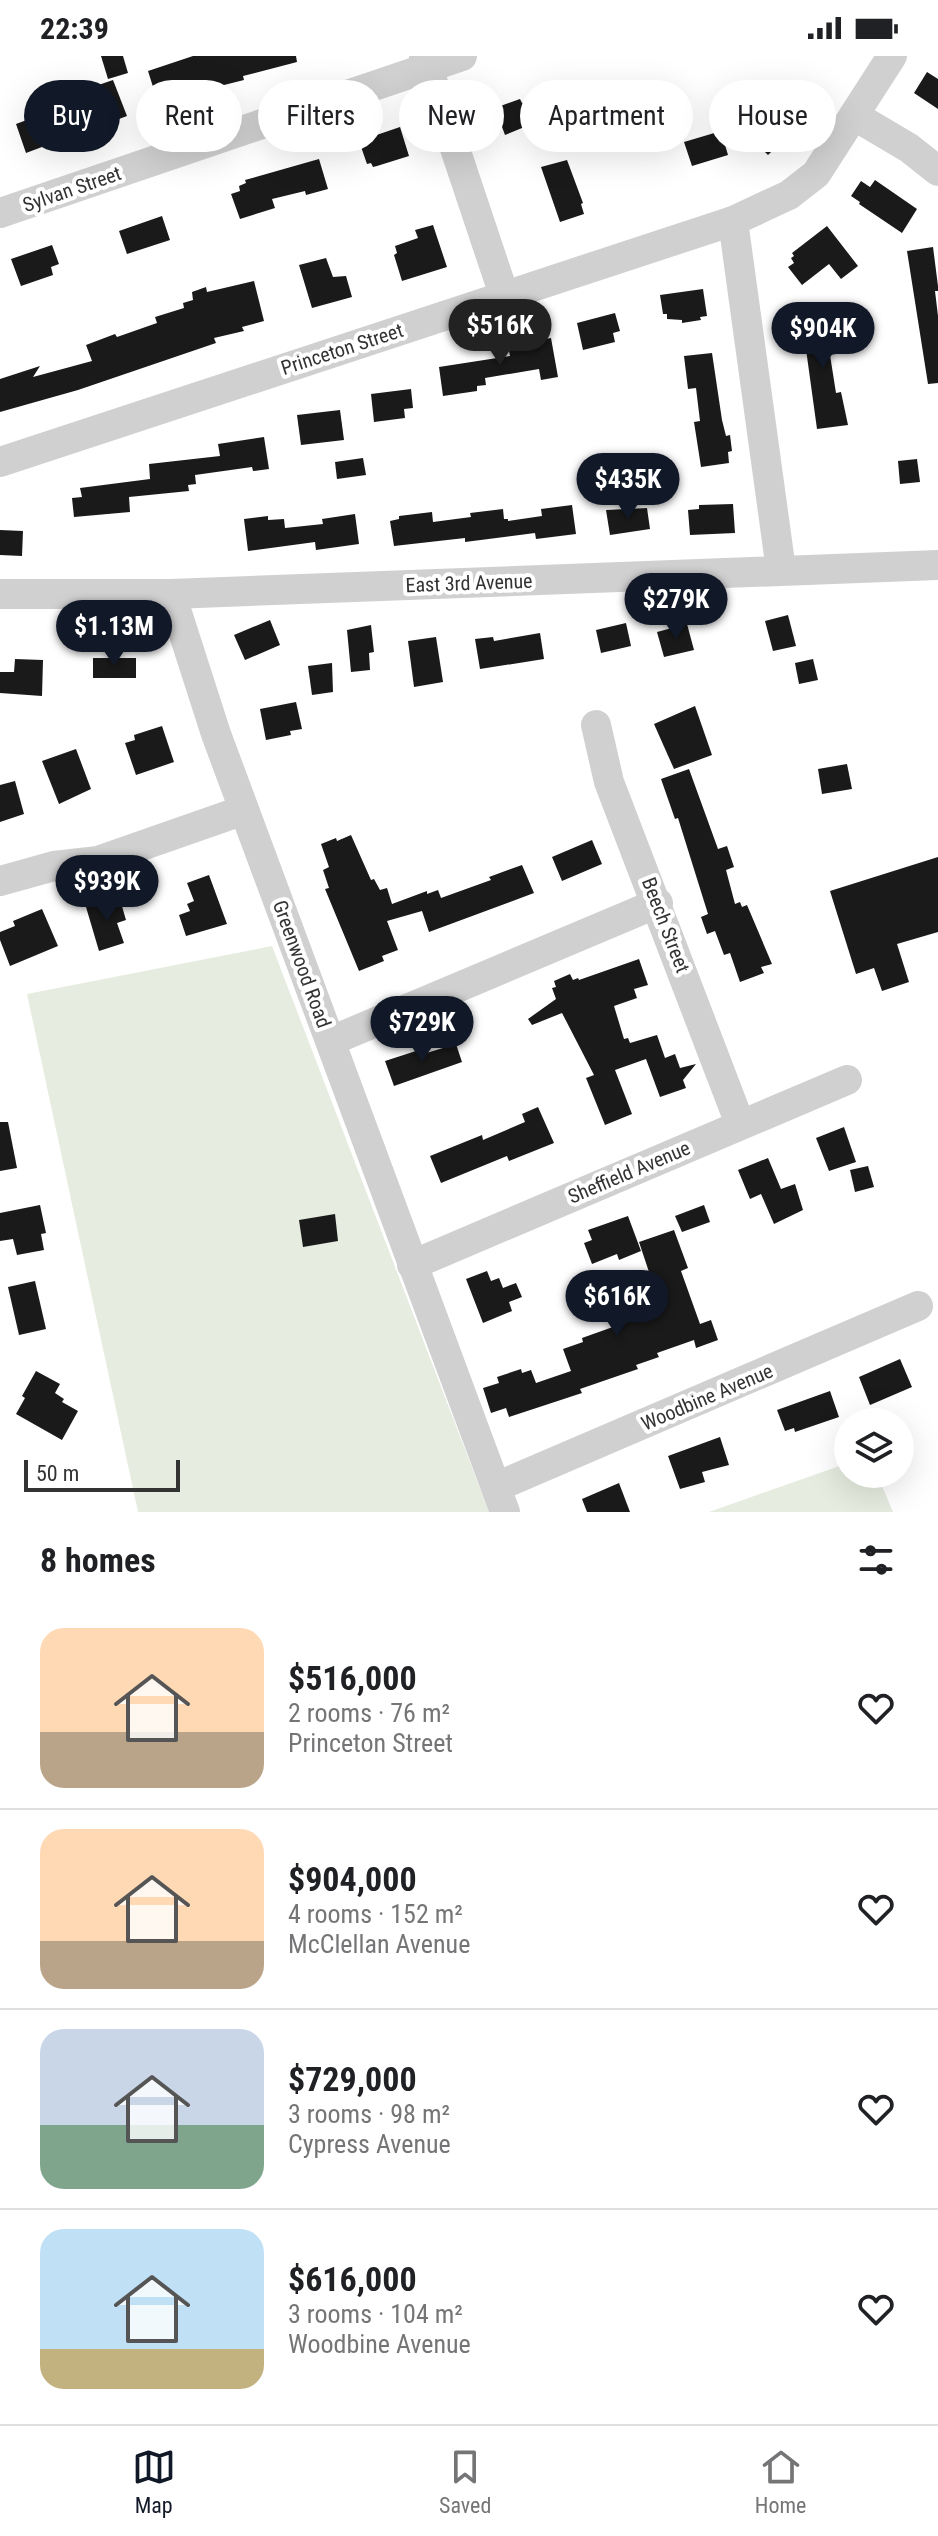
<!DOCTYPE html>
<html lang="en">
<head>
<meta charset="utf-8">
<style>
	:root { --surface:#fff; --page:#f2f2f2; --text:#202124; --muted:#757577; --line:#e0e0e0; --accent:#111827 }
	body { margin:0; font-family:"Roboto Condensed",sans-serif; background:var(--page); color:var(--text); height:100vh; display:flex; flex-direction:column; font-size:30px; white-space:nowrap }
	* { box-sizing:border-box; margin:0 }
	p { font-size:26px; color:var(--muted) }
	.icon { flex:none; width:44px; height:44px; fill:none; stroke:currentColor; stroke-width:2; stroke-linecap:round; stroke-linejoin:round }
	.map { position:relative; height:1456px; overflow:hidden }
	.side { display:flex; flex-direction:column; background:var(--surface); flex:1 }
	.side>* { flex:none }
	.banner { position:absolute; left:24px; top:24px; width:890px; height:72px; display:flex; gap:16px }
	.controls { position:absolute; left:834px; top:1352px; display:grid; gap:16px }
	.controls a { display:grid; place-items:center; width:80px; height:80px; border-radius:50%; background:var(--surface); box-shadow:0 8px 32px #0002; font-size:40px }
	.scale { position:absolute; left:24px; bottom:20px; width:156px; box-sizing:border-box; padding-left:8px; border:4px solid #333; border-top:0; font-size:22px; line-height:28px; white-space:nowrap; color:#333; -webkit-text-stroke:6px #fff; paint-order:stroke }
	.price { position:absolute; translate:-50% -68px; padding:0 18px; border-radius:28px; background:var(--accent); color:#fff; font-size:26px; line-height:52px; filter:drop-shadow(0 2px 4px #0008) }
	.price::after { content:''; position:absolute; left:50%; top:48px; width:24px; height:18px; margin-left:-12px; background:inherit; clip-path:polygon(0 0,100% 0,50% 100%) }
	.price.selected { background:#222; color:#fff }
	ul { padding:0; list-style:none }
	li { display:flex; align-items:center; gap:24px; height:200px; padding:0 40px }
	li+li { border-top:2px solid var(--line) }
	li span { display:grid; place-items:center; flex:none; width:224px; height:160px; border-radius:24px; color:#555 }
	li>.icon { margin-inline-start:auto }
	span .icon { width:96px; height:96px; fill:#fffc; stroke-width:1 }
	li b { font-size:34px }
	h2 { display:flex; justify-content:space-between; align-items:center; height:96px; padding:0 40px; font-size:34px }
	.chip { padding:0 28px; border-radius:36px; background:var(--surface); box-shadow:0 8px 32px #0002; font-size:28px; line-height:72px }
	.chip.selected { background:var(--accent); color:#fff }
	.status { display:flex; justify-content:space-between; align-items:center; height:56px; padding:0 40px; background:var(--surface); direction:ltr }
	.status svg { height:22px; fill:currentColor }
	.dock { display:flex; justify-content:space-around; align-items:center; height:112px; border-top:2px solid var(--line); background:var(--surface); font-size:22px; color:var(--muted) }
	.dock a { display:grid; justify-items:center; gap:4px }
	.dock .selected { color:var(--accent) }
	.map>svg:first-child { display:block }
</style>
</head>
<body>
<div class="status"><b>22:39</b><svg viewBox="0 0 49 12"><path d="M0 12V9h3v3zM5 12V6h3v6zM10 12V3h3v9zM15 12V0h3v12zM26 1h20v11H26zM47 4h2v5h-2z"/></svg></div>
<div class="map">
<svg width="938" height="1456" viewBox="0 0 938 1456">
	<rect width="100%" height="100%" fill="#fff"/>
	<g fill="#e6ecdf">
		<polygon points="272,890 489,1456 138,1456 27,938"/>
		<polygon points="848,1407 848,1418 877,1418 893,1456 709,1456"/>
	</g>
	<g fill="#1a1a1a">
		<polygon points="101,0 123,0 128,17 108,23"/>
		<polygon points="193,0 296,0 297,6 243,20 244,24 184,39 186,45 160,53 148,15"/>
		<polygon points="927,16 938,23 938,53 914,37"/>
		<polygon points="113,24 127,60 95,72 81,35"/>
		<polygon points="520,43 522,47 531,44 539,65 505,79 495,52"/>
		<polygon points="787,44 802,58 796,64 800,68 768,99 748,79 779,48 781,50"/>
		<polygon points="48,56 57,81 41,87 42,91 26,97 16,68"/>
		<polygon points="400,71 409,100 377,110 373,111 371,107 367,108 359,85"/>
		<polygon points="721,75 728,99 692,110 684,86"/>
		<polygon points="319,103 328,133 306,139 305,135 272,143 275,152 240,163 231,138 240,135 239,130 246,127 245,124"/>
		<polygon points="567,104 583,147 581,148 584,158 560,166 541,111"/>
		<polygon points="875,124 917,153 902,177 859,148 860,146 851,140 861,125 870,131"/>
		<polygon points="162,160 170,184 127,198 119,175"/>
		<polygon points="433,169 447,211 402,225 394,199 397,197 395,190 418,182 415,174"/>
		<polygon points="827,170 858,210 841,223 829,208 802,229 788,211 794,207 791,202 794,200 792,197"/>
		<polygon points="52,189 59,208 51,211 53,219 21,230 11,203"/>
		<polygon points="933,191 938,230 938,235 935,235 938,260 938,327 928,328 907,195"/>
		<polygon points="326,202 333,221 346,220 352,241 312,252 299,209"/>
		<polygon points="254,225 264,265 242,271 244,275 214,282 216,287 78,334 0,356 0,323 40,310 33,321 92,305 86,289 115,278 117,281 157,267 155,261 184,252 183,247 193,244 192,236 206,231 207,236"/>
		<polygon points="703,233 707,260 700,261 701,264 682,267 682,264 667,263 667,258 663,258 660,239"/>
		<polygon points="825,254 827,265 831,264 836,298 830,299 836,337 841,336 848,369 817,373 801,257"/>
		<polygon points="615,257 620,275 613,277 615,286 583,294 577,267"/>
		<polygon points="551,282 558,321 541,324 539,313 485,322 486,329 477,330 477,335 443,340 439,311 510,300 508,289"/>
		<polygon points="712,297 722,364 726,380 730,379 732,395 728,396 729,407 701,411 694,366 700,365 696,332 688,333 684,300"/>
		<polygon points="411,333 413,352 404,353 405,362 374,366 371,338"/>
		<polygon points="340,354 344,384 301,389 297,359"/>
		<polygon points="264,381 269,413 253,415 252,411 195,419 196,428 188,429 189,435 129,441 130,456 74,461 72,442 82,441 80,432 150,423 149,408 220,400 218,388"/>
		<polygon points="363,402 366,419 337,423 335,406"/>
		<polygon points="917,403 920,426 900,428 898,405"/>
		<polygon points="733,448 735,477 690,479 688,454 699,453 699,449"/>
		<polygon points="572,449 576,478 536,483 535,477 465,486 465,482 394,490 390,465 399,463 399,460 432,456 433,466 471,461 470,457 503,453 504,463 508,463 508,465 542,460 541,453"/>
		<polygon points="647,452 650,473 610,479 606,454"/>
		<polygon points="355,458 359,488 316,494 315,486 248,495 244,463 268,460 268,464 284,463 285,472 323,468 322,463"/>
		<polygon points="0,474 23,475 22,500 0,499"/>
		<polygon points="788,559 796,590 773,595 765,565"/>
		<polygon points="270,564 280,589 245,604 234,579"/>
		<polygon points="626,567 631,590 601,597 596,574"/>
		<polygon points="687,568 694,594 664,601 657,576"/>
		<polygon points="371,569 374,596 369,597 370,614 351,616 347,574"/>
		<polygon points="540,577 544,603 480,613 475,583 493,581 494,585"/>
		<polygon points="436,581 443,626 414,631 408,585"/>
		<rect x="93" y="602" width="43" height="20"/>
		<polygon points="15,603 43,604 42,640 0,637 0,616 14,616"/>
		<polygon points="813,603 818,624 799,628 795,607"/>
		<polygon points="332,607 333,636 312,639 308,610"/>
		<polygon points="296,646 302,673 290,675 291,679 266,684 260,653"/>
		<polygon points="695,650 712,699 674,713 654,668"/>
		<polygon points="162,670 174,706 136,719 125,687 135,684 134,679"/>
		<polygon points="76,693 91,733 59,748 42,705"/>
		<polygon points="847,708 852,733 822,738 818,713"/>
		<polygon points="689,713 718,793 727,790 734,811 726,814 735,848 740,846 742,851 747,849 772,908 761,911 764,917 740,926 730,897 724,899 715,875 707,878 701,861 708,858 678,762 675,763 661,723"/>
		<polygon points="15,725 24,758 0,766 0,729"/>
		<polygon points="351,779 371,824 374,823 380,834 387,832 392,848 427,835 427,838 438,834 441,842 491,824 489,821 522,809 534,837 429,876 422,855 387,865 398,894 382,900 384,905 359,915 325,833 329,832 323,814 329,811 321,788 336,782 337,785"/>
		<polygon points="592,784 602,808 562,825 552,801"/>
		<polygon points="938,801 938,876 897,888 909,926 882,935 874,912 856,918 830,835"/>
		<polygon points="209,819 227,868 186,880 179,859 190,855 187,848 194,845 187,827"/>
		<polygon points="119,840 126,864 117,867 124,887 99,895 86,851"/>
		<polygon points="42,853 58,890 10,910 0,884 0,876 15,870 13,865"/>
		<polygon points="639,903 648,929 634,933 637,942 614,950 624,983 628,982 630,987 657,979 665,1002 675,998 680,1012 696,1008 683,1024 686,1032 660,1041 646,1003 615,1014 632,1058 605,1069 586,1022 594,1019 562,957 532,969 528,963 556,943 552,932 556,931 554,925 570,918 573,924 578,922 579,924"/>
		<polygon points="456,988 462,1006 394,1030 385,1005 419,994 420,999"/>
		<polygon points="538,1051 554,1087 509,1105 507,1100 441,1127 430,1100 482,1079 483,1084 525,1066 522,1058"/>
		<polygon points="0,1066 8,1066 17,1112 0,1115"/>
		<polygon points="844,1071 856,1106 829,1115 816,1082"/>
		<polygon points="768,1102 781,1133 795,1128 803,1154 774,1168 761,1138 750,1143 738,1114"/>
		<polygon points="868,1110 874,1131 855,1136 850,1114"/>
		<polygon points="40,1149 46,1177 41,1178 44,1194 17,1199 13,1183 0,1185 0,1157"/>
		<polygon points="704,1149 710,1166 682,1176 675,1160"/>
		<polygon points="335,1158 338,1185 303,1191 299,1164"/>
		<polygon points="628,1160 641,1195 619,1204 617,1198 592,1208 584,1187 592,1184 588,1174"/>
		<polygon points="674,1174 688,1212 681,1215 700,1268 711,1264 718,1284 696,1292 694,1284 657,1297 659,1301 636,1309 638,1313 580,1333 582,1337 509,1361 506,1352 491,1357 483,1332 499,1327 497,1321 521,1313 522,1317 531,1314 536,1327 571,1315 563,1293 583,1286 582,1282 655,1256 645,1230 653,1228 639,1186"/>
		<polygon points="487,1215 491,1225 499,1222 503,1232 516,1227 522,1241 509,1246 512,1255 483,1267 466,1223"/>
		<polygon points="35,1225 46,1273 19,1279 8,1231"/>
		<polygon points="900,1303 912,1331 870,1349 859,1321"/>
		<polygon points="36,1315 60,1328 55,1337 64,1343 62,1346 78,1355 62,1384 16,1358 25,1342 22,1340"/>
		<polygon points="830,1335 839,1361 795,1376 794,1372 785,1375 777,1354"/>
		<polygon points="720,1381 729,1409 702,1416 705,1426 680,1433 668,1400"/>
		<polygon points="619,1427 630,1456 587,1456 582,1443"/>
	</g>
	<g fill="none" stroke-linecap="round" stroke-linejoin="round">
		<g stroke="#d0d0d0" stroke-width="30">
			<polyline points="424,0 504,239"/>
			<polyline points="855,60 909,92 938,115"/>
			<polyline points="0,157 462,0"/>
			<polyline points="733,165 781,514"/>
			<polyline points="0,406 733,165 789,139 816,118 892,0"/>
			<polyline points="0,538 171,538 938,509"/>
			<polyline points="171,538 216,678 505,1456"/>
			<polyline points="596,669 609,726 740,1068"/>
			<polyline points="0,825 54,810 98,805 244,754"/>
			<polyline points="331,985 658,847"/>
			<polyline points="412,1209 847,1024"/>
			<polyline points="496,1431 918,1250"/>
		</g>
	</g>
	<g text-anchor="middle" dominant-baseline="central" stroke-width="8" stroke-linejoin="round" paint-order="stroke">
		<g font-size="20" fill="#333" stroke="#fff">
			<text transform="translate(72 133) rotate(-19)">Sylvan Street</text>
			<text transform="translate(342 293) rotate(-18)">Princeton Street</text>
			<text transform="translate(469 527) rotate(-2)">East 3rd Avenue</text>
			<text transform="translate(666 869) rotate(69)">Beech Street</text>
			<text transform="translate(302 908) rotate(70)">Greenwood Road</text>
			<text transform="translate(629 1116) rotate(-23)">Sheffield Avenue</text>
			<text transform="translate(707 1341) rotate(-23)">Woodbine Avenue</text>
		</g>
	</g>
</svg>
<div class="controls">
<a><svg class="icon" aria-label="layers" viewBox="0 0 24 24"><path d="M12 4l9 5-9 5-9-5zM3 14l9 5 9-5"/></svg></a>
</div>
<div class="scale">50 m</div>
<b class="price selected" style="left:500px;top:311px">$516K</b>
<b class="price" style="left:823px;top:314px">$904K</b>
<b class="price" style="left:628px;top:465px">$435K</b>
<b class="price" style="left:676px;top:585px">$279K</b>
<b class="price" style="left:114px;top:612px">$1.13M</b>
<b class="price" style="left:107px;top:867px">$939K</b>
<b class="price" style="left:422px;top:1008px">$729K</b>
<b class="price" style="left:617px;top:1282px">$616K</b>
<div class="banner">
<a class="chip selected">Buy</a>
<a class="chip">Rent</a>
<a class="chip">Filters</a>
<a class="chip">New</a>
<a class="chip">Apartment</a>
<a class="chip">House</a>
</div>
</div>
<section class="side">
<h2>8 homes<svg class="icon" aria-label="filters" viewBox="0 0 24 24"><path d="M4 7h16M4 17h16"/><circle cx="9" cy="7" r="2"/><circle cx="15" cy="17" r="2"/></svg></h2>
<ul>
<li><span style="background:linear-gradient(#ffd9b3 65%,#b9a48a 0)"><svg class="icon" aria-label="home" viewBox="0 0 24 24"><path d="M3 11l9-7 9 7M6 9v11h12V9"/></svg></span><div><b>$516,000</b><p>2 rooms · 76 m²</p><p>Princeton Street</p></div><svg class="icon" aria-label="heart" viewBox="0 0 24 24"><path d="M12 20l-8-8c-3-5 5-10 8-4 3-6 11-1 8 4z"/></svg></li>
<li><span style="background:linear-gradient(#ffd9b3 70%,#b9a48a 0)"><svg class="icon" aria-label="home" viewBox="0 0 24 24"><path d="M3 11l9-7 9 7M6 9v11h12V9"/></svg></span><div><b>$904,000</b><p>4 rooms · 152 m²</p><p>McClellan Avenue</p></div><svg class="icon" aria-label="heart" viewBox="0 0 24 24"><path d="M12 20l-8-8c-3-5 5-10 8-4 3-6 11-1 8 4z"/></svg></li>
<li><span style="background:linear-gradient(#c9d6e8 60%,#7fa58c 0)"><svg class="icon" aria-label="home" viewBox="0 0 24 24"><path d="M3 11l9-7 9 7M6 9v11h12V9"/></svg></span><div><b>$729,000</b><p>3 rooms · 98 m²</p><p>Cypress Avenue</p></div><svg class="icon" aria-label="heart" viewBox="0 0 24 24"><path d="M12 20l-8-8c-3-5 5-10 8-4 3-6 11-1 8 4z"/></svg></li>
<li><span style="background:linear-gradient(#bfe0f5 75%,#c2b280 0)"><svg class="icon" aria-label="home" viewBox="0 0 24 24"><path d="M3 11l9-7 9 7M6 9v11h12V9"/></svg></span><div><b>$616,000</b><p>3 rooms · 104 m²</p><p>Woodbine Avenue</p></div><svg class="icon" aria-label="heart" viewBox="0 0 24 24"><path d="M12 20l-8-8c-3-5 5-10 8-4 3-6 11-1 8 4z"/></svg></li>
</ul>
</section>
<nav class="dock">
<a class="selected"><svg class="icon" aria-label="map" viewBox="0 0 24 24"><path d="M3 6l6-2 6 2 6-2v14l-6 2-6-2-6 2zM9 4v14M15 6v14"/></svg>Map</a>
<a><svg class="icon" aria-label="saved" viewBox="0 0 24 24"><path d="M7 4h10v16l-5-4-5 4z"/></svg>Saved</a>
<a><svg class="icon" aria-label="home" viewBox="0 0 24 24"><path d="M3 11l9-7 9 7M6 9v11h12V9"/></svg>Home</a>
</nav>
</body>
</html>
